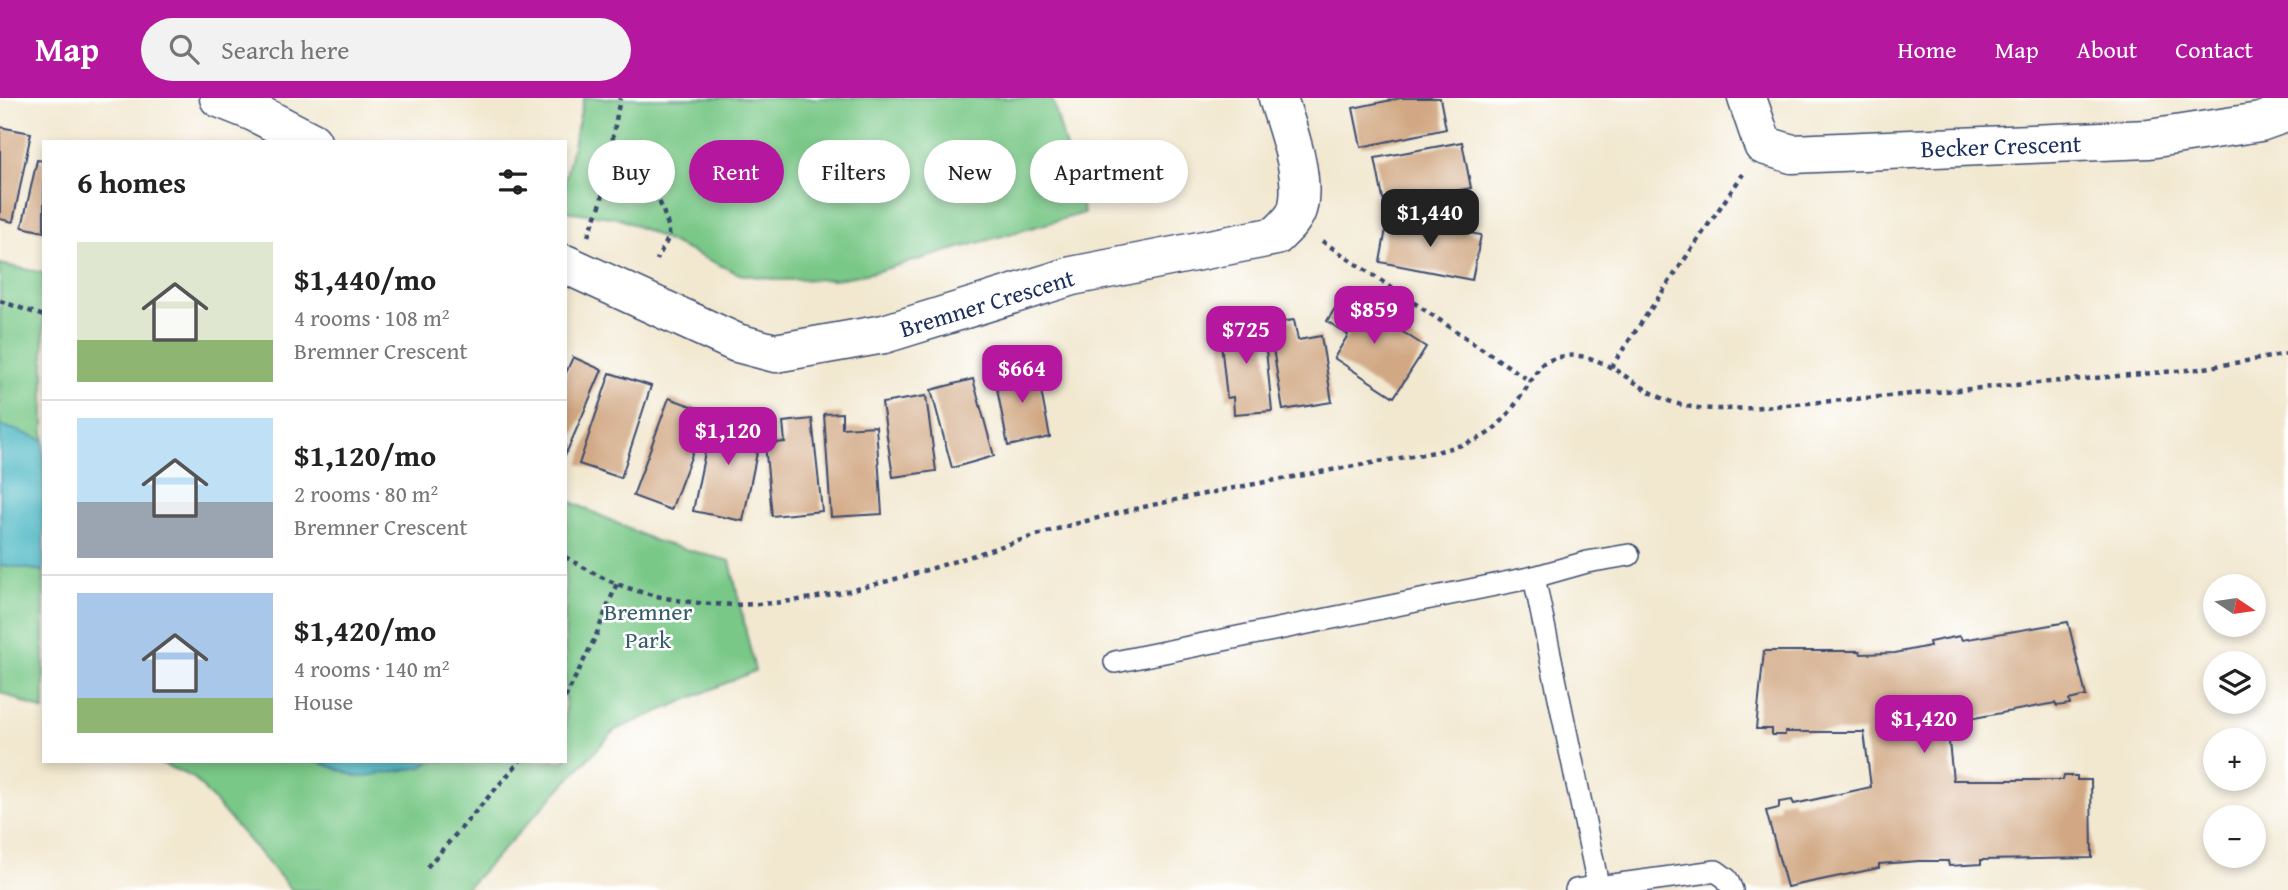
<!DOCTYPE html>
<html lang="en">
<head>
<meta charset="utf-8">
<style>
	:root { --surface:#fff; --page:#f2f2f2; --text:#222; --muted:#767676; --line:#e0e0e0; --accent:#b5179e }
	body { margin:0; font-family:"Gentium Book Plus",serif; background:var(--page); color:var(--text); height:100vh; display:flex; flex-direction:column; font-size:26px; white-space:nowrap }
	* { box-sizing:border-box; margin:0 }
	p { font-size:23px; color:var(--muted) }
	.icon { flex:none; width:38px; height:38px; fill:none; stroke:currentColor; stroke-width:2; stroke-linecap:round; stroke-linejoin:round }
	.map { position:relative; flex:1; overflow:hidden }
	.sheet { position:absolute; left:42px; top:42px; width:525px; height:623px; display:flex; flex-direction:column; background:var(--surface); border-radius:0px; box-shadow:0 4px 10px #0003 }
	.sheet>* { flex:none }
	.hud { position:absolute; left:588px; top:42px; width:665px; height:63px; display:flex; gap:14px }
	.needle { width:46px; rotate:103deg }
	.fabs { position:absolute; left:2203px; top:476px; display:grid; gap:14px }
	.fabs a { display:grid; place-items:center; width:63px; height:63px; border-radius:50%; background:var(--surface); box-shadow:0 4px 10px #0003; font-size:35px }
	.price { position:absolute; translate:-50% -60px; padding:0 16px; border-radius:14px; background:var(--accent); color:#fff; font-size:23px; line-height:46px; filter:drop-shadow(0 2px 4px #0008) }
	.price::after { content:''; position:absolute; left:50%; top:42px; width:21px; height:16px; margin-left:-10px; background:inherit; clip-path:polygon(0 0,100% 0,50% 100%) }
	.price.selected { background:#222; color:#fff }
	ul { padding:0; list-style:none }
	li { display:flex; align-items:center; gap:21px; height:175px; padding:0 35px }
	li+li { border-top:2px solid var(--line) }
	li span { display:grid; place-items:center; flex:none; width:196px; height:140px; border-radius:0px; color:#555 }
	li>.icon { margin-inline-start:auto }
	span .icon { width:84px; height:84px; fill:#fffc; stroke-width:1 }
	li b { font-size:30px }
	h2 { display:flex; justify-content:space-between; align-items:center; height:84px; padding:0 35px; font-size:30px }
	.tag { padding:0 24px; border-radius:32px; background:var(--surface); box-shadow:0 4px 10px #0003; font-size:24px; line-height:63px }
	.tag.selected { background:var(--accent); color:#fff }
	header { display:flex; align-items:center; gap:42px; box-sizing:border-box; height:98px; padding:0 35px; background:var(--accent); color:#fff }
	header strong { font-size:33px }
	nav { display:flex; gap:38px; margin-inline-start:auto; font-size:24px }
	.search { width:490px; height:63px; background:var(--page); display:flex; align-items:center; gap:18px; box-sizing:border-box; padding:0 24px; border-radius:38px; color:var(--muted); font-size:26px }
	.map>svg:first-child { display:block }
</style>
</head>
<body>
<header>
<strong>Map</strong>
<div class="search"><svg class="icon" aria-label="search" viewBox="0 0 24 24"><circle cx="10" cy="10" r="6"/><path d="M15 15l6 6"/></svg>Search here</div>
<nav><a>Home</a><a>Map</a><a>About</a><a>Contact</a></nav>
</header>
<div class="map">
<svg width="2288" height="792" viewBox="0 0 2288 792">
	<rect width="100%" height="100%" fill="#fff"/>
	<filter id="ink" filterUnits="userSpaceOnUse"><feTurbulence type="fractalNoise" baseFrequency=".0143" numOctaves="2"/><feDisplacementMap in="SourceGraphic" scale="14" xChannelSelector="R" yChannelSelector="G"/><feConvolveMatrix kernelMatrix="1 2 1 2 8 2 1 2 1" color-interpolation-filters="sRGB"/></filter>
	<filter id="wash" filterUnits="userSpaceOnUse"><feTurbulence type="fractalNoise" baseFrequency=".00686" numOctaves="4" result="noise"/><feDisplacementMap in="SourceGraphic" scale="28" xChannelSelector="R" yChannelSelector="G"/><feGaussianBlur stdDeviation="1.57" result="paint"/><feColorMatrix in="noise" values="0 0 0 0 0 0 0 0 0 0 0 0 0 0 0 0 0 1.4 0 .05"/><feComposite in="paint" operator="in"/></filter>
	<g filter="url(#wash)">
		<rect width="100%" height="100%" fill="#f2e8d0"/>
		<g fill="#79c887" stroke="#4a7c72" stroke-width="2">
			<polygon points="584,0 1052,0 1084,115 871,175 836,181 779,182 739,176 619,120 565,113 565,82"/>
			<polygon points="0,166 44,175 44,613 0,594"/>
			<polygon points="565,401 655,443 730,463 755,573 615,632 465,792 292,792 194,680 156,663 565,663"/>
		</g>
		<g fill="#48b6c2" stroke="#327290" stroke-width="2">
			<polygon points="0,327 44,342 44,473 0,467"/>
			<polygon points="316,663 431,663 422,669 359,679"/>
		</g>
		<g id="blocks">
			<g fill="#d1a883">
				<polygon points="1401,0 1440,0 1446,31 1361,49 1353,10"/>
				<polygon points="0,29 31,35 13,124 0,121"/>
				<polygon points="1462,44 1471,90 1416,100 1415,95 1383,101 1375,60"/>
				<polygon points="37,62 44,63 44,134 22,129"/>
				<polygon points="1388,120 1481,137 1472,182 1380,164"/>
				<polygon points="1344,196 1426,249 1394,299 1334,260 1348,237 1327,223"/>
				<polygon points="1263,222 1272,313 1234,316 1233,299 1227,300 1219,226"/>
				<polygon points="1294,222 1298,242 1321,238 1332,304 1283,312 1269,226"/>
				<polygon points="573,259 602,272 565,358 565,277"/>
				<polygon points="1036,267 1050,339 1008,348 994,275"/>
				<polygon points="610,275 651,288 621,380 579,366"/>
				<polygon points="973,281 994,358 952,370 931,292"/>
				<polygon points="926,298 936,373 893,379 882,305"/>
				<polygon points="669,300 708,314 671,412 633,398"/>
				<polygon points="713,315 763,325 743,423 693,413"/>
				<polygon points="842,315 842,330 876,328 882,416 831,419 824,316"/>
				<polygon points="812,321 822,413 772,418 765,346 785,344 783,324"/>
				<polygon points="2068,524 2086,598 2069,602 2070,606 2057,608 2055,605 1947,625 1953,682 2063,682 2064,678 2077,678 2077,682 2091,682 2092,760 1981,762 1981,766 1949,768 1948,763 1919,763 1879,766 1879,770 1787,789 1766,713 1779,710 1779,704 1792,702 1794,706 1871,689 1864,634 1785,634 1785,637 1772,637 1772,631 1756,631 1764,553 1860,553 1861,556 1895,555 1930,548 1929,544 1960,538 1962,542"/>
			</g>
		</g>
	</g>
	<g filter="url(#ink)">
		<use href="#blocks" fill-opacity="0" stroke="#3b4b6f" stroke-width="2"/>
		<g fill="none" stroke-linecap="round" stroke-linejoin="round">
			<g stroke="#3b4b6f" stroke-width="24">
				<g id="lane">
					<polyline points="1534,479 1598,787"/>
					<polyline points="1115,564 1534,479 1587,464 1629,457"/>
					<polyline points="1576,792 1716,773 1727,781 1732,792"/>
				</g>
			</g>
			<g stroke="#3b4b6f" stroke-width="41">
				<g id="street">
					<polyline points="219,0 254,14 312,44"/>
					<polyline points="1747,0 1763,47 1792,56 2149,41 2260,24 2288,14"/>
					<path d="M565,166L737,245L775,255L884,236L1072,178L1276,138C1284,130 1296,120 1298,108C1305,76 1287,30 1278,0"/>
				</g>
			</g>
			<g stroke="#3b4b6f" stroke-width="4.5" stroke-dasharray="5 5" stroke-linecap="butt">
				<path d="M609,65C619,67 632,68 641,72C649,76 671,127 669,137C667,145 660,154 657,162"/>
				<polyline points="588,138 601,105 620,0"/>
				<polyline points="1322,143 1530,283"/>
				<polyline points="0,203 44,218"/>
				<polyline points="1611,269 1743,76"/>
				<path d="M565,459C582,468 599,479 617,486C774,545 935,463 1086,423C1202,393 1322,374 1440,353C1453,349 1469,346 1482,339C1508,325 1525,290 1542,266C1595,237 1628,291 1675,305C1700,313 1726,311 1751,310L2199,271L2288,256"/>
				<polyline points="565,600 595,540 617,485"/>
				<polyline points="427,769 520,663"/>
			</g>
			<use href="#lane" stroke="#fff" stroke-width="21"/>
			<use href="#street" stroke="#fff" stroke-width="38"/>
		</g>
	</g>
	<g text-anchor="middle" dominant-baseline="central" stroke-width="5" stroke-linejoin="round" paint-order="stroke">
		<g font-size="24" fill="#1b2f5e" stroke="#fff">
			<text transform="translate(2001 48) rotate(-2)">Becker Crescent</text>
			<text transform="translate(987 205) rotate(-17)">Bremner Crescent</text>
		</g>
		<g font-size="24" fill="#375d6a" stroke="#fff">
			<text x="648" y="513">Bremner<tspan x="648" dy="28">Park</tspan></text>
		</g>
	</g>
</svg>
<div class="fabs">
<a><svg class="needle" viewBox="-14 -14 28 28"><path d="M0-13l5 13h-10z" fill="#e53935"/><path d="M0 13l5-13h-10z" fill="#767676"/></svg></a>
<a><svg class="icon" aria-label="layers" viewBox="0 0 24 24"><path d="M12 4l9 5-9 5-9-5zM3 14l9 5 9-5"/></svg></a>
<a>+</a>
<a>−</a>
</div>
<b class="price selected" style="left:1430px;top:151px">$1,440</b>
<b class="price" style="left:1374px;top:248px">$859</b>
<b class="price" style="left:1246px;top:268px">$725</b>
<b class="price" style="left:1022px;top:307px">$664</b>
<b class="price" style="left:728px;top:369px">$1,120</b>
<b class="price" style="left:1924px;top:657px">$1,420</b>
<div class="hud">
<a class="tag">Buy</a>
<a class="tag selected">Rent</a>
<a class="tag">Filters</a>
<a class="tag">New</a>
<a class="tag">Apartment</a>
</div>
<section class="sheet">
<h2>6 homes<svg class="icon" aria-label="filters" viewBox="0 0 24 24"><path d="M4 7h16M4 17h16"/><circle cx="9" cy="7" r="2"/><circle cx="15" cy="17" r="2"/></svg></h2>
<ul>
<li><span style="background:linear-gradient(#dfe7d0 70%,#8fb573 0)"><svg class="icon" aria-label="home" viewBox="0 0 24 24"><path d="M3 11l9-7 9 7M6 9v11h12V9"/></svg></span><div><b>$1,440/mo</b><p>4 rooms · 108 m²</p><p>Bremner Crescent</p></div></li>
<li><span style="background:linear-gradient(#bfe0f5 60%,#9aa5b1 0)"><svg class="icon" aria-label="home" viewBox="0 0 24 24"><path d="M3 11l9-7 9 7M6 9v11h12V9"/></svg></span><div><b>$1,120/mo</b><p>2 rooms · 80 m²</p><p>Bremner Crescent</p></div></li>
<li><span style="background:linear-gradient(#a9c7e8 75%,#8fb573 0)"><svg class="icon" aria-label="home" viewBox="0 0 24 24"><path d="M3 11l9-7 9 7M6 9v11h12V9"/></svg></span><div><b>$1,420/mo</b><p>4 rooms · 140 m²</p><p>House</p></div></li>
</ul>
</section>
</div>
</body>
</html>
